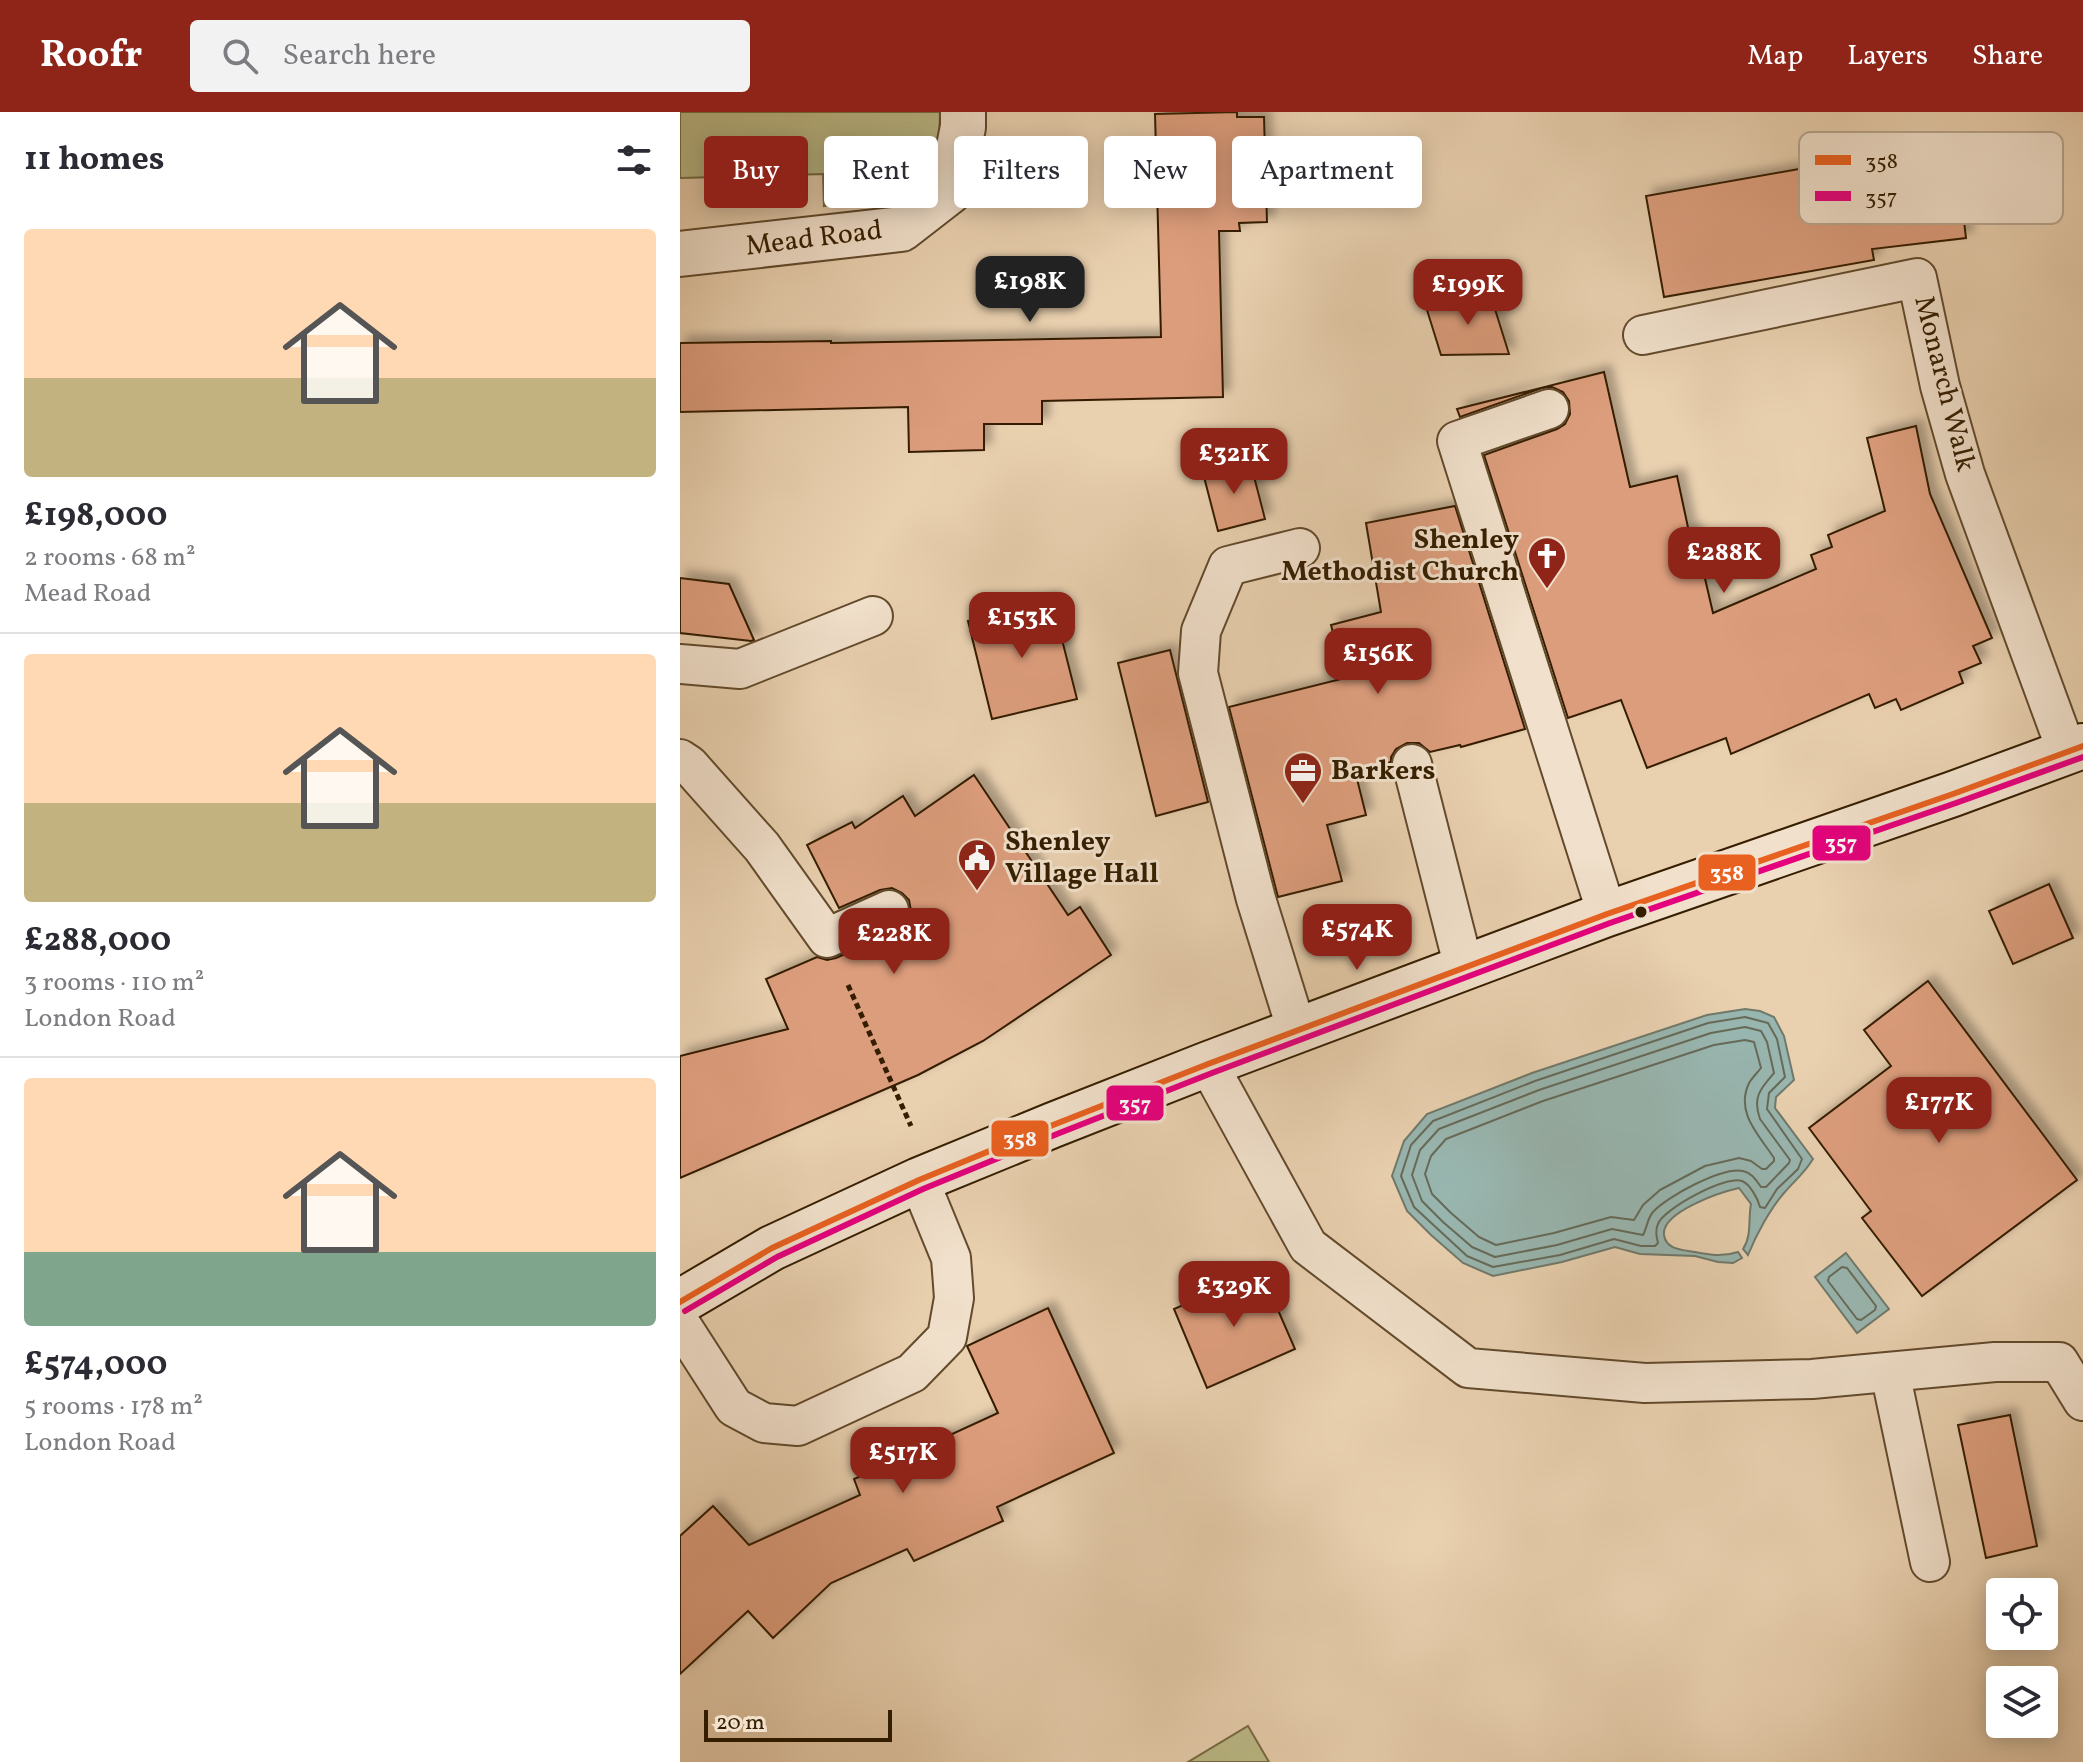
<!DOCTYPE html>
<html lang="en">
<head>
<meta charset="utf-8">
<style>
	:root { --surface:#fff; --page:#f2f2f3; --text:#2b2b33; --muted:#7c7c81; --line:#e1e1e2; --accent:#8f2418 }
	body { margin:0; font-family:Vollkorn,serif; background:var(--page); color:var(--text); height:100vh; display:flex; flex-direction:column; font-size:30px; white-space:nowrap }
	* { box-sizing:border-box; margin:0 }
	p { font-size:26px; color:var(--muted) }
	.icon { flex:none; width:44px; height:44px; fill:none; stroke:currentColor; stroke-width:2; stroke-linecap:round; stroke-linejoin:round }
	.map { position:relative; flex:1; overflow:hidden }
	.sheet { display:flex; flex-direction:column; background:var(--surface); width:680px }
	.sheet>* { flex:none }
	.top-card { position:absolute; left:24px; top:24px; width:760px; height:72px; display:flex; gap:16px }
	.controls { position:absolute; left:1306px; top:1466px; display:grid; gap:16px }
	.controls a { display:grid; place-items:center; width:72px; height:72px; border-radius:8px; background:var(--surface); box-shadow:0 4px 20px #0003; font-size:40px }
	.scale { position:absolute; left:24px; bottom:20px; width:188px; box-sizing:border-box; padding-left:8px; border:4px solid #351e00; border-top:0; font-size:22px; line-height:28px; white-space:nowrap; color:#351e00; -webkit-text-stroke:6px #f1e0cb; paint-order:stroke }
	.price { position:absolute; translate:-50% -68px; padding:0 18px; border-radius:16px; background:var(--accent); color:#fff; font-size:26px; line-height:52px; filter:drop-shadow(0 2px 4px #0008) }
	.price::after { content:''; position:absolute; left:50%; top:48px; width:24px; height:18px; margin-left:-12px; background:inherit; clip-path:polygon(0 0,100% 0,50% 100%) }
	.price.selected { background:#222; color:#fff }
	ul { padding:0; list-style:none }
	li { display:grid; align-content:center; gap:16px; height:424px; padding:0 24px }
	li+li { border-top:2px solid var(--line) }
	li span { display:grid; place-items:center; height:248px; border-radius:8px; color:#555 }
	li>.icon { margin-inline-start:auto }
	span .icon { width:144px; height:144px; fill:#fffc; stroke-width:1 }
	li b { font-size:34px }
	h2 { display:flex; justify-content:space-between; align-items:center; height:96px; padding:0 24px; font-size:34px }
	.tag { padding:0 28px; border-radius:8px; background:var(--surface); box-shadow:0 4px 20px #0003; font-size:28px; line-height:72px }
	.tag.selected { background:var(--accent); color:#fff }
	header { display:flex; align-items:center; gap:48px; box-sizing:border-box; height:112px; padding:0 40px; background:var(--accent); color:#fff }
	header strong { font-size:38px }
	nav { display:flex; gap:44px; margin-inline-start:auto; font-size:28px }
	.search { width:560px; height:72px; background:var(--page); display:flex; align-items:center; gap:20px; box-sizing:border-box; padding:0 28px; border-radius:8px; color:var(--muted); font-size:30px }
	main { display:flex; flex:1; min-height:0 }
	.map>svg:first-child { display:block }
</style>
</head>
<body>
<header>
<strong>Roofr</strong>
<div class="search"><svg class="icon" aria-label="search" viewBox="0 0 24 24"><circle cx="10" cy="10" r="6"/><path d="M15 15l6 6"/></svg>Search here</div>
<nav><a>Map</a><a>Layers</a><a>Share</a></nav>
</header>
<main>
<section class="sheet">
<h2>11 homes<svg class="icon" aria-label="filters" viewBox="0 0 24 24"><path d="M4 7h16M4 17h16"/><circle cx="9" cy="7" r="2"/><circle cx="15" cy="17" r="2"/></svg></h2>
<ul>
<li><span style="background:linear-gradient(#ffd9b3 60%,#c2b280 0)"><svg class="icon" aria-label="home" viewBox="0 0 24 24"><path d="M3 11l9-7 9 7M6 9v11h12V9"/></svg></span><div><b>£198,000</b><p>2 rooms · 68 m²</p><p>Mead Road</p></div></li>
<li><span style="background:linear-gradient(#ffd9b3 60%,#c2b280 0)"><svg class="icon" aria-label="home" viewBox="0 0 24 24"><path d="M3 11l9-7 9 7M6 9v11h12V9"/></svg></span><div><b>£288,000</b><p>3 rooms · 110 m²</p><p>London Road</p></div></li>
<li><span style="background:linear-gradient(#ffd9b3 70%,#7fa58c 0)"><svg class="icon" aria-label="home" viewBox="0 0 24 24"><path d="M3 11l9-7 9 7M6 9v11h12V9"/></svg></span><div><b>£574,000</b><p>5 rooms · 178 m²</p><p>London Road</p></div></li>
</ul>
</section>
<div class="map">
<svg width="1403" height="1650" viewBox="0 0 1403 1650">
	<defs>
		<filter id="shadow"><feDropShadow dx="7" dy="-7" stdDeviation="4" flood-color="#0004"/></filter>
	</defs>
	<rect width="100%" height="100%" fill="#e9d0af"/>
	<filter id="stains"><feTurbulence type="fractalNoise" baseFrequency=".0025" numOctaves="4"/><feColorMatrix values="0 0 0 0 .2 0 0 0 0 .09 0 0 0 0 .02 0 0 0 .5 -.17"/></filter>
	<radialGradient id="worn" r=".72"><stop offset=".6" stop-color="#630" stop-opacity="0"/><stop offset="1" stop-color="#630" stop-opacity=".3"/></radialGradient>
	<g fill="#bbba87" stroke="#786c44" stroke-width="2">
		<polygon points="0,0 260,0 259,31 243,52 217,73 186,87 144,94 143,62 0,66"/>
		<polygon points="568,1614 589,1650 508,1650"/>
	</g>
	<g fill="#98b6b0" stroke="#70796a" stroke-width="2">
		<path d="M1065,897L1080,899L1094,905L1104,924L1114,968L1096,985L1095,996L1133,1047C1123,1063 1115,1068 1104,1081C1090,1097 1076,1123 1068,1143L1063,1137C1072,1124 1068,1107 1071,1092L1059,1076C1041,1080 981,1100 984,1123C986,1138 1003,1138 1015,1140C1030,1143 1043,1145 1058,1140L1062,1146L1053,1151L1038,1150L1015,1144L960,1142L935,1135L882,1150L813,1164L783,1151L751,1123L727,1099L712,1064L724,1029L747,1002L852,961L1027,903Z"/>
		<polygon points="1166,1141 1209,1197 1177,1221 1135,1165"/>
	</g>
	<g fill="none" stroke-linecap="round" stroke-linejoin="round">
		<g stroke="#666a58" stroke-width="2">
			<path d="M1065,905L1088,911L1097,927L1105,965L1089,981L1087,997L1122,1047L1118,1057L1097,1077L1085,1096L1080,1095C1078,1087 1070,1072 1062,1069C1046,1063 983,1097 978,1112C975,1118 976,1124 978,1131L975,1134H961L934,1127L880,1143L813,1155L787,1144L734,1095L721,1064L731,1033L753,1009L855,969L1028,911Z"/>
			<path d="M1065,915L1081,919L1087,930L1094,961C1081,976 1072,985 1080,1007L1110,1048L1109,1051L1086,1075H1081C1076,1068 1072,1061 1063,1059C1043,1054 986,1085 973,1100C967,1107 967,1116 963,1123L932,1117L877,1133L815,1145L792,1135L763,1110L742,1089L732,1063L740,1038L759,1017L859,978L1031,921Z"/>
			<path d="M1065,928L1074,930L1081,956C1077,961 1072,966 1069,971C1055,1001 1079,1023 1094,1046V1049L1086,1057H1082L1071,1049L1059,1046L1025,1054L980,1078L963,1093L954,1108L931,1105L874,1121L816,1133L799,1125L771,1101L752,1082L745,1062L751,1044L766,1027L863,989L1034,933Z"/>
			<polygon points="1162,1155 1167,1156 1196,1194 1195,1198 1181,1208 1177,1207 1148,1169 1149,1165"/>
		</g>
	</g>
	<g fill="#dc9d7b" stroke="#351e00" stroke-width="2" filter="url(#shadow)">
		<polygon points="557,0 557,5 584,5 587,110 559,111 560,119 539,119 543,285 362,289 362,312 304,312 304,338 229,340 228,295 0,300 0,231 151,229 151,231 481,225 475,2"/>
		<polygon points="1176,47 1182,79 1279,67 1286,126 1192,137 1194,148 984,185 966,84"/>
		<polygon points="809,178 829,242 761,243 747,198"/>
		<polygon points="924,260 950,375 997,364 1009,420 1014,419 1033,501 1136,457 1131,443 1152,435 1148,423 1205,399 1187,326 1236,314 1250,382 1312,526 1293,534 1301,551 1279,560 1283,571 1221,598 1216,587 1195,596 1189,582 1051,642 1046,626 967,656 941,588 888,606 804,343 877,317 885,312 890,302 889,289 883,280 872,275 862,276 780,305 777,297"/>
		<polygon points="570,349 585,407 538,419 523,361"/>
		<polygon points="775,394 845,617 781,635 780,633 750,640 739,631 727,631 716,637 711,645 711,650 675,659 686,703 647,713 662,769 598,785 549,595 665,566 651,513 701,500 686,411"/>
		<polygon points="0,466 49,472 74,528 71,529 0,521"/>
		<polygon points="372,488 397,587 312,607 288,509"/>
		<polygon points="490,538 528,690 476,704 438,551"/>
		<polygon points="294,663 388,803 400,795 431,843 303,929 238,963 0,1066 0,944 108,917 86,867 137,845 147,848 156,846 218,818 227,810 231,799 229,788 222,781 212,776 200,778 159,796 127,733 172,710 175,716 223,684 235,704"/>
		<polygon points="1369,772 1393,826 1333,852 1309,799"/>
		<polygon points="1248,869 1397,1068 1242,1184 1182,1106 1191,1099 1129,1016 1211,954 1184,918"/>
		<polygon points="581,1159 615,1237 527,1276 494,1197"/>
		<polygon points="368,1196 434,1341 317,1395 323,1409 234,1449 227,1437 151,1471 93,1526 68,1499 0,1562 0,1424 33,1394 69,1433 180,1383 174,1367 318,1301 287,1234"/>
		<polygon points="1330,1303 1357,1434 1306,1446 1278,1313"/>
	</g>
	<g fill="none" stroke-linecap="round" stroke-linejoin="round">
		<g stroke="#624a2c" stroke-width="42">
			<g id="service">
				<polyline points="963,223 1237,166 1260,274 1285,362 1387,640"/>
				<polyline points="869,297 777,329 927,802"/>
				<polyline points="0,552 60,557 193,504"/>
				<polyline points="0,647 9,653 82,735 147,826 209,798"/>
				<polyline points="732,652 784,856"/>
				<polyline points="617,919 576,787 518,561 521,519 548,454 620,436"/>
				<polyline points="528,952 628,1134 788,1256 965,1271 1132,1267 1315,1250 1379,1250 1403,1289"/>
				<polyline points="0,1211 54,1295 84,1311 118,1314 232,1261 267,1225 274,1186 271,1146 239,1068"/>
				<polyline points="1210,1260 1250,1450"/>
			</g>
		</g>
		<g stroke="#624a2c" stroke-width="48">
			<polyline id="minor" points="0,142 221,117 270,79 283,15 283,0"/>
		</g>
		<g stroke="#351e00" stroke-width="48">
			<polyline id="secondary" points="0,1190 92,1136 239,1068 373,1013 528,952 927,802 1273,682 1403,634"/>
		</g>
		<polyline stroke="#351e00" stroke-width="5" stroke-dasharray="6 4" stroke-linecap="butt" points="168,873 231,1014"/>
		<use href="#service" stroke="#f1e0cb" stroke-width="38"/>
		<use href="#minor" stroke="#f1e0cb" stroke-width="44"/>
		<use href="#secondary" stroke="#f1e0cb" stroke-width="44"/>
		<g stroke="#f1e0cb" stroke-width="12">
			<polyline id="bus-1" points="0,1190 92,1136 239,1068 373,1013 528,952 927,802 1273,682 1403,634"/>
		</g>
		<g stroke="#f1e0cb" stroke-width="12">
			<polyline id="bus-2" points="5,1199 97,1145 243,1077 377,1022 532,961 930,811 1276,691 1403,645"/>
		</g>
		<use href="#bus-1" stroke="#e96120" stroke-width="6"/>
		<use href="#bus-2" stroke="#e5007d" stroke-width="6"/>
	</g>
	<defs>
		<g id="church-pin" transform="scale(2)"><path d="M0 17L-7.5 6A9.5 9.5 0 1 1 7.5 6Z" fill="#8f2418" stroke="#f1e0cb"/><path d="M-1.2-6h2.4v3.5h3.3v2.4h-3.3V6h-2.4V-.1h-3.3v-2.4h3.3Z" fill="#fff"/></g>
		<g id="office-pin" transform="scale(2)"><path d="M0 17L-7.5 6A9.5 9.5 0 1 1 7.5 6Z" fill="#8f2418" stroke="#f1e0cb"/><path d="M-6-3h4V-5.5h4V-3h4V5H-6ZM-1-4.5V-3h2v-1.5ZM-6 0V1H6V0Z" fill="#fff"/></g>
		<g id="civic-pin" transform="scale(2)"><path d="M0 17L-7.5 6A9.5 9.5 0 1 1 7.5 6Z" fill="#8f2418" stroke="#f1e0cb"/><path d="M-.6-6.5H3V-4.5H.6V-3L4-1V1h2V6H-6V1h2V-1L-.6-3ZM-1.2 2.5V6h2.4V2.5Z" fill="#fff"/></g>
	</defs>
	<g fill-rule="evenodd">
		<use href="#church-pin" x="867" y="444"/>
		<use href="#office-pin" x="623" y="659"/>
		<use href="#civic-pin" x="297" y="746"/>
	</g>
	<circle fill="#351e00" stroke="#f1e0cb" stroke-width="3" cx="961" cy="800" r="7"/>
	<g text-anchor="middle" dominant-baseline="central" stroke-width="6" stroke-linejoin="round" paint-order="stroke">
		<g font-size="28" fill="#351e00" stroke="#f1e0cb">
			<text transform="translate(134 127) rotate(-7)">Mead Road</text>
			<text transform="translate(1264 272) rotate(76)">Monarch Walk</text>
		</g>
		<g font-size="28" font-weight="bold" fill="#351e00" stroke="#f1e0cb" text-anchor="start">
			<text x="839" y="428" text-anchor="end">Shenley<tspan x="839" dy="32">Methodist Church</tspan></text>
			<text x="651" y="659">Barkers</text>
			<text x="325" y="730">Shenley<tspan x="325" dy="32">Village Hall</tspan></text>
		</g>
	</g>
	<rect x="1119" y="20" width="264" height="92" rx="12" fill="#f1e0cb" stroke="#b9a68e" stroke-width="2"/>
	<rect x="1135" y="43" width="36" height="10" fill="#e96120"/>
	<rect x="1135" y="79" width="36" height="10" fill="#e5007d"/>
	<g font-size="22" fill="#351e00">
		<text x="1185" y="56">358</text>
		<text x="1185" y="92">357</text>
	</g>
	<g stroke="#f1e0cb" stroke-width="3">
		<rect x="1131" y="712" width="61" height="38" rx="8" fill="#e5007d"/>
		<rect x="1017" y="741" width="60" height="39" rx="8" fill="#e96120"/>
		<rect x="425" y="972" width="60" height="38" rx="8" fill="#e5007d"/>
		<rect x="310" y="1007" width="60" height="39" rx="8" fill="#e96120"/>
	</g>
	<g font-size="22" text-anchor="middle" font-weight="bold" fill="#fff">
		<text x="1161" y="738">357</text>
		<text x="1047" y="768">358</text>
		<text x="455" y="999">357</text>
		<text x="340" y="1034">358</text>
	</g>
	<rect width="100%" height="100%" filter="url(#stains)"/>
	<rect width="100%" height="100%" fill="url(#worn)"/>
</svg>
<div class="controls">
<a><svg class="icon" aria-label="locate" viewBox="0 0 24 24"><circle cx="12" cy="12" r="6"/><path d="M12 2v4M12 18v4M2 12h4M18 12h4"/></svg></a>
<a><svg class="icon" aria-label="layers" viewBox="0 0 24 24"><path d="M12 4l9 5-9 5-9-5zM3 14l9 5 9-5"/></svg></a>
</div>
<div class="scale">20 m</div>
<b class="price selected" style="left:350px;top:212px">£198K</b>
<b class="price" style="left:788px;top:215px">£199K</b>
<b class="price" style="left:554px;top:384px">£321K</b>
<b class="price" style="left:1044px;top:483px">£288K</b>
<b class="price" style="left:342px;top:548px">£153K</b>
<b class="price" style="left:698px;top:584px">£156K</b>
<b class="price" style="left:677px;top:860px">£574K</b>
<b class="price" style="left:214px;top:864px">£228K</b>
<b class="price" style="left:1259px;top:1033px">£177K</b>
<b class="price" style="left:554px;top:1217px">£329K</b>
<b class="price" style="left:223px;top:1383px">£517K</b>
<div class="top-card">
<a class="tag selected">Buy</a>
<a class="tag">Rent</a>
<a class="tag">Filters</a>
<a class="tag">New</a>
<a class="tag">Apartment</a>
</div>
</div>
</main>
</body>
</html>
